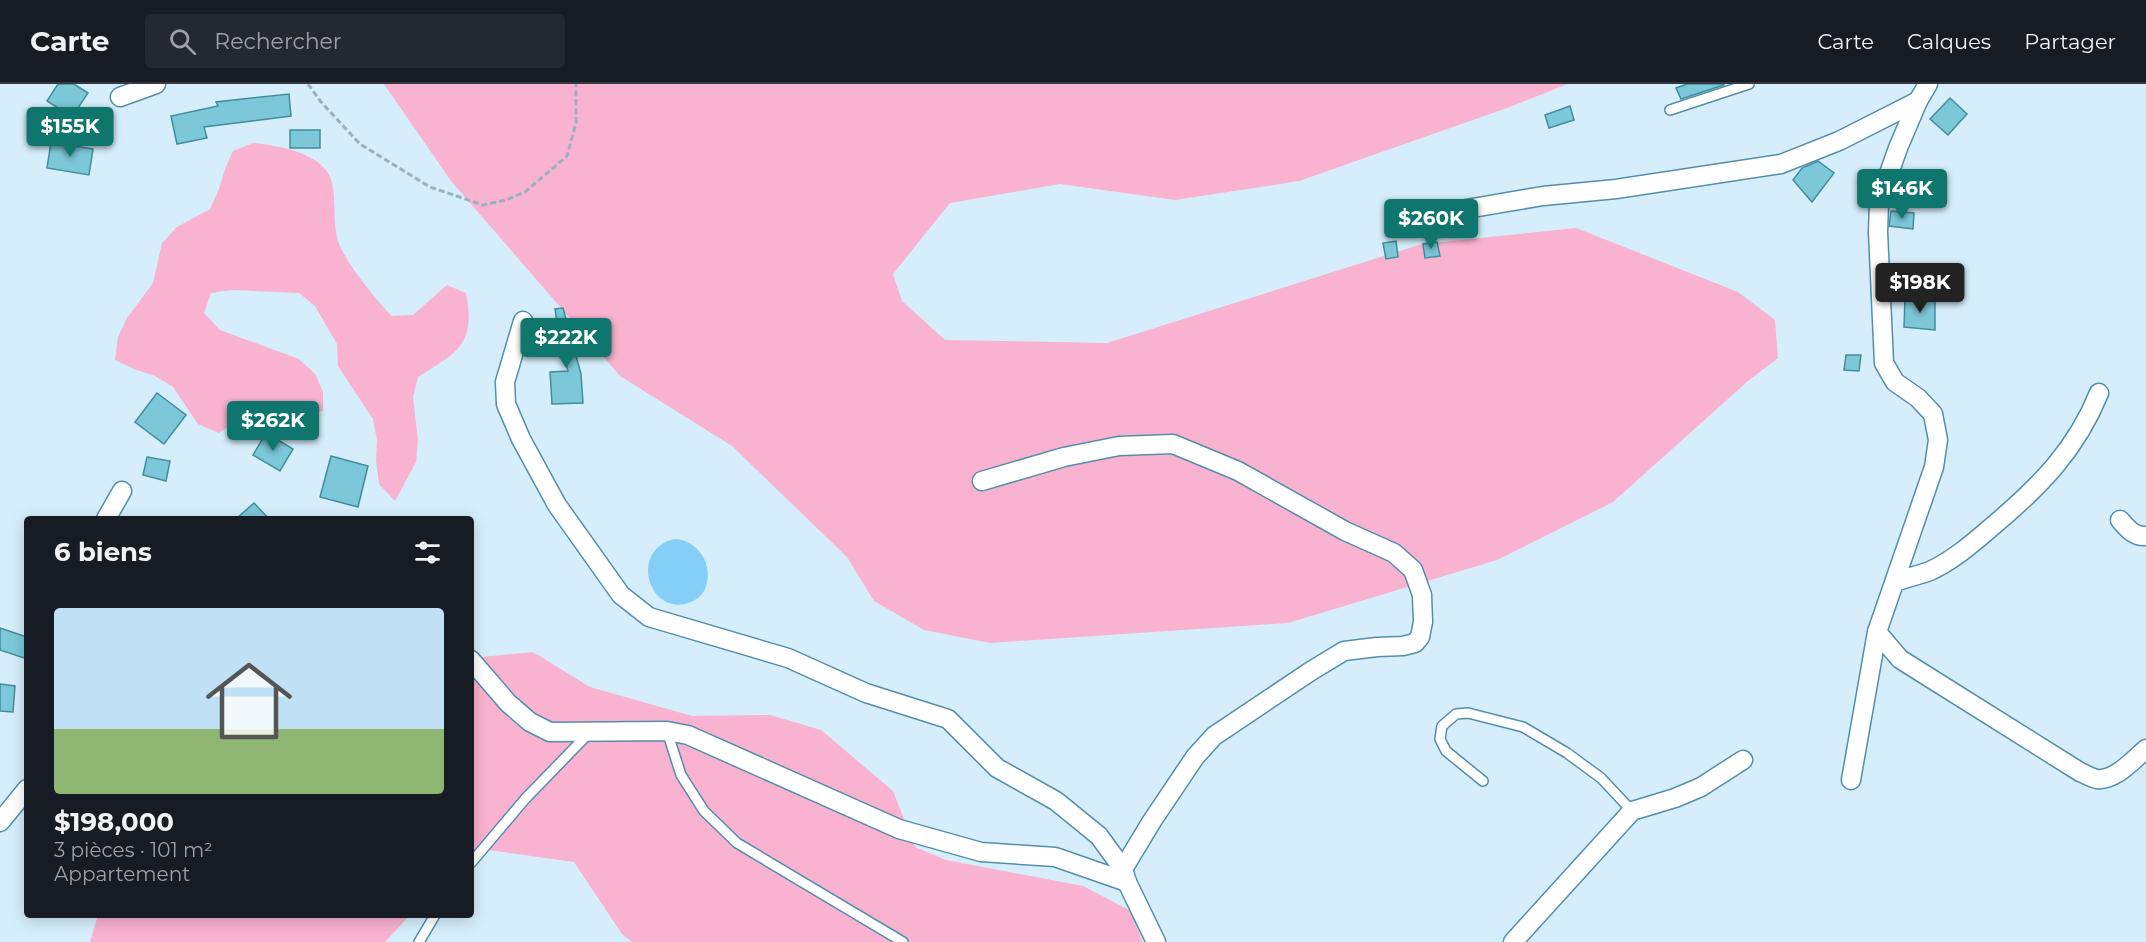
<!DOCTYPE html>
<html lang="fr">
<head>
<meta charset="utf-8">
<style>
	:root { --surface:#171b24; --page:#242831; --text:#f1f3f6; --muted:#9ea1a6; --line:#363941; --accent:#0f766e }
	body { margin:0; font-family:Montserrat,sans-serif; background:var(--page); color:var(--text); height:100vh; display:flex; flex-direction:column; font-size:22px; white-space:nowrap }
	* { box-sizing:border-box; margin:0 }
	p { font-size:20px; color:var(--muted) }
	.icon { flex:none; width:33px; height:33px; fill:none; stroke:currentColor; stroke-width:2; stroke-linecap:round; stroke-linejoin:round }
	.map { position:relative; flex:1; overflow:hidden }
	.side { position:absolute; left:24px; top:432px; width:450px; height:402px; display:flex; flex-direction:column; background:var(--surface); border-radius:6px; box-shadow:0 3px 15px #0003 }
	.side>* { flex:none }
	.price { position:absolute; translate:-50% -51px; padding:0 14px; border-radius:6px; background:var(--accent); color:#fff; font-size:20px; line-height:39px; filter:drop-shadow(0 2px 3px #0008) }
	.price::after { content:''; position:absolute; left:50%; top:36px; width:18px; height:14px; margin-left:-9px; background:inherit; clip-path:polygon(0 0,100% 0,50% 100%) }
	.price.current { background:#222; color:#fff }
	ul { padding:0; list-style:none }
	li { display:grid; align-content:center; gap:12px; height:318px; padding:0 30px }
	li span { display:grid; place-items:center; height:186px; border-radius:6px; color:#555 }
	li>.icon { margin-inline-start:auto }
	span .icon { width:108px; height:108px; fill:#fffc; stroke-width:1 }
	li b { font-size:26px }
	h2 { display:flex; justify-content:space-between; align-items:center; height:72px; padding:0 30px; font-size:26px }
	header { display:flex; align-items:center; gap:36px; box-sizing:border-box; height:84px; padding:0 30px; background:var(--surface); border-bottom:2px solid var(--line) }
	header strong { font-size:28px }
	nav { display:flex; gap:33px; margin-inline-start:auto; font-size:21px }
	.search { width:420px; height:54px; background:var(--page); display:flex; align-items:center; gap:15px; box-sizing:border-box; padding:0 21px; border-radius:6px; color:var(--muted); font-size:22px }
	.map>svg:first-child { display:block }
</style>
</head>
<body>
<header>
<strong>Carte</strong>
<div class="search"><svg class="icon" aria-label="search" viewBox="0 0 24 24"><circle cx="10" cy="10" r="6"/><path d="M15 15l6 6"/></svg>Rechercher</div>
<nav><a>Carte</a><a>Calques</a><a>Partager</a></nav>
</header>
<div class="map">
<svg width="2146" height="858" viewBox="0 0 2146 858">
	<rect width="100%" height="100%" fill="#d6eefb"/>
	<g fill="#f9b2cf">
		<polygon points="384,0 1568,0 1507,24 1299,97 1175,116 1060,100 950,119 893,190 902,217 945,256 1107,259 1422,160 1576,144 1738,208 1775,236 1778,274 1748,297 1613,418 1497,476 1288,539 990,559 924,546 874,517 847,473 732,362 620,292 451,97"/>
		<path d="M253,59C278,62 313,67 328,89C332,95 334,108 334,116C335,130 334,143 338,157C344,176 377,218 392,232L413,231L447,201L466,209C476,260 458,268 418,293L413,313L418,357L416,378L395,417L379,400L376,377L377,356L373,335L338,282L337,260L315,222L299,209L232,206L211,209L204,229L220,246L299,275L315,290L323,308V327L303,332L259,331L237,337L219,349L198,340L173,303L155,292L134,285L115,276L118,253L127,234L153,199L162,159L177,143L210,125L219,105L225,85L233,67Z"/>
		<polygon points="533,568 590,603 692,632 770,631 821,646 893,707 915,763 946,776 1083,802 1133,828 1142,858 632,858 622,850 574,778 488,766 471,775 471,574"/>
		<polygon points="98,831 410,831 385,858 90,858"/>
	</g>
	<path fill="#85cef6" d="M674,455C698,455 715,482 705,505C702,512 695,517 688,519C650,532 628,467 674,455Z"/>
	<g fill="#7dc8d8" stroke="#428d9d" stroke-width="1.5">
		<polygon points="58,0 74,0 88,9 72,33 47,17"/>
		<polygon points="1687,0 1724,0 1724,1 1681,15 1676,4"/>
		<polygon points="289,10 291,32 204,43 207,54 177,60 171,32 218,22 216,18"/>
		<polygon points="1950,14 1967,30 1948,51 1930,35"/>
		<polygon points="1570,22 1574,36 1549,44 1545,31"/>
		<rect x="290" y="46" width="30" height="18"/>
		<polygon points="51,58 93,65 89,91 47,84"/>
		<polygon points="1818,77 1834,89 1812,118 1793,96 1802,84"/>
		<polygon points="1891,127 1914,129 1913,145 1889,142"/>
		<polygon points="1396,157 1398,173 1386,175 1383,159"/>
		<polygon points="1437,158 1440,172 1425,174 1423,160"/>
		<polygon points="1905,214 1935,217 1935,246 1904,243"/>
		<polygon points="563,224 581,290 583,319 552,320 550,288 568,287 560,258 555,225"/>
		<polygon points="1846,271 1861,271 1859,287 1844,286"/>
		<polygon points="157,309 186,331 164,360 135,338"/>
		<polygon points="266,349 293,365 280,387 253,371"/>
		<polygon points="331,372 368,382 358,423 320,413"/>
		<polygon points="147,373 170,377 166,397 143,391"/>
		<polygon points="254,419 269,435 236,435"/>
		<polygon points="0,544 27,553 27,575 0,566"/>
		<polygon points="0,600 15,602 13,628 0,627"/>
	</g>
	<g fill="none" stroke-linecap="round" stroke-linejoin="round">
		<g stroke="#538ead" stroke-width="12">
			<g id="service">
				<polyline points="1670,26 1749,0"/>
				<polyline points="667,647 681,691 704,727 737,759 903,858"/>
				<polyline points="1483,697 1446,667 1440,655 1442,642 1456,630 1468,629 1523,643 1567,669 1601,694 1632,727"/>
				<polyline points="471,779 525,715 590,648"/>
				<polyline points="419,858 435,831"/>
			</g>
		</g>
		<g stroke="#538ead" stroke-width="21">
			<g id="minor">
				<polyline points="120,13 156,0"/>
				<polyline points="1396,137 1543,112 1616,105 1781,80 1839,57 1918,17"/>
				<polyline points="523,237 505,298 506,320 521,355 557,421 621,511 649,533 788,574 866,609 948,635 997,684 1056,717 1099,752 1123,785 1127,798 1156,858"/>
				<polyline points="982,397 1064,373 1119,362 1173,360 1238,387 1345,447 1394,469 1413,486 1422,511 1423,538 1420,553 1415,559 1403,562 1377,563 1344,567 1311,587 1214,652 1195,673 1152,737 1123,785"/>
				<polyline points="106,435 122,407"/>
				<path d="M2120,436C2128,445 2134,453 2146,452"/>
				<path d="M1895,498C1906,494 1919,491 1930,487C1954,476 1974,458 1994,441C2040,402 2076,366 2099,309"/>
				<path d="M1877,548L1900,575L1919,587L2080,688C2085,690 2091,694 2097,695C2115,697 2133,676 2146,665"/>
				<polyline points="471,576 508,619 530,638 550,648 667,647 688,651 899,745 981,768 1055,773 1127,798"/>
				<polyline points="1851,696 1877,548 1934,383 1938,356 1933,330 1918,314 1895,298 1884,279 1878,148 1879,118 1898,64 1918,17 1928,0"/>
				<polyline points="0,738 27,705"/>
				<polyline points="1513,858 1632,727 1675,714 1701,703 1743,676"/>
			</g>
		</g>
		<polyline stroke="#99b2bf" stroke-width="3" stroke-dasharray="6 3" stroke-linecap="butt" points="308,0 321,18 360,60 430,103 483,121 506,116 525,108 567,72 576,39 576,0"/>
		<use href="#service" stroke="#fff" stroke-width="9"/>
		<use href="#minor" stroke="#fff" stroke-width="18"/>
	</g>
</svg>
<b class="price" style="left:70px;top:74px">$155K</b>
<b class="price" style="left:1902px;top:136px">$146K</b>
<b class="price" style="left:1431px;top:166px">$260K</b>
<b class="price current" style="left:1920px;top:230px">$198K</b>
<b class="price" style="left:566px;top:285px">$222K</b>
<b class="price" style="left:273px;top:368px">$262K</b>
<section class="side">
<h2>6 biens<svg class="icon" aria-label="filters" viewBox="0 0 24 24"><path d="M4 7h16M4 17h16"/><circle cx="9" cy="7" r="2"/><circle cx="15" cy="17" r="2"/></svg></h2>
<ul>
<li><span style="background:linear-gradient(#bfe0f5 65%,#8fb573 0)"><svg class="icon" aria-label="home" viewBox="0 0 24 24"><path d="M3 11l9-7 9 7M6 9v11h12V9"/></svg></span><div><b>$198,000</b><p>3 pièces · 101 m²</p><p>Appartement</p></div></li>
</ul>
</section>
</div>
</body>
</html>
